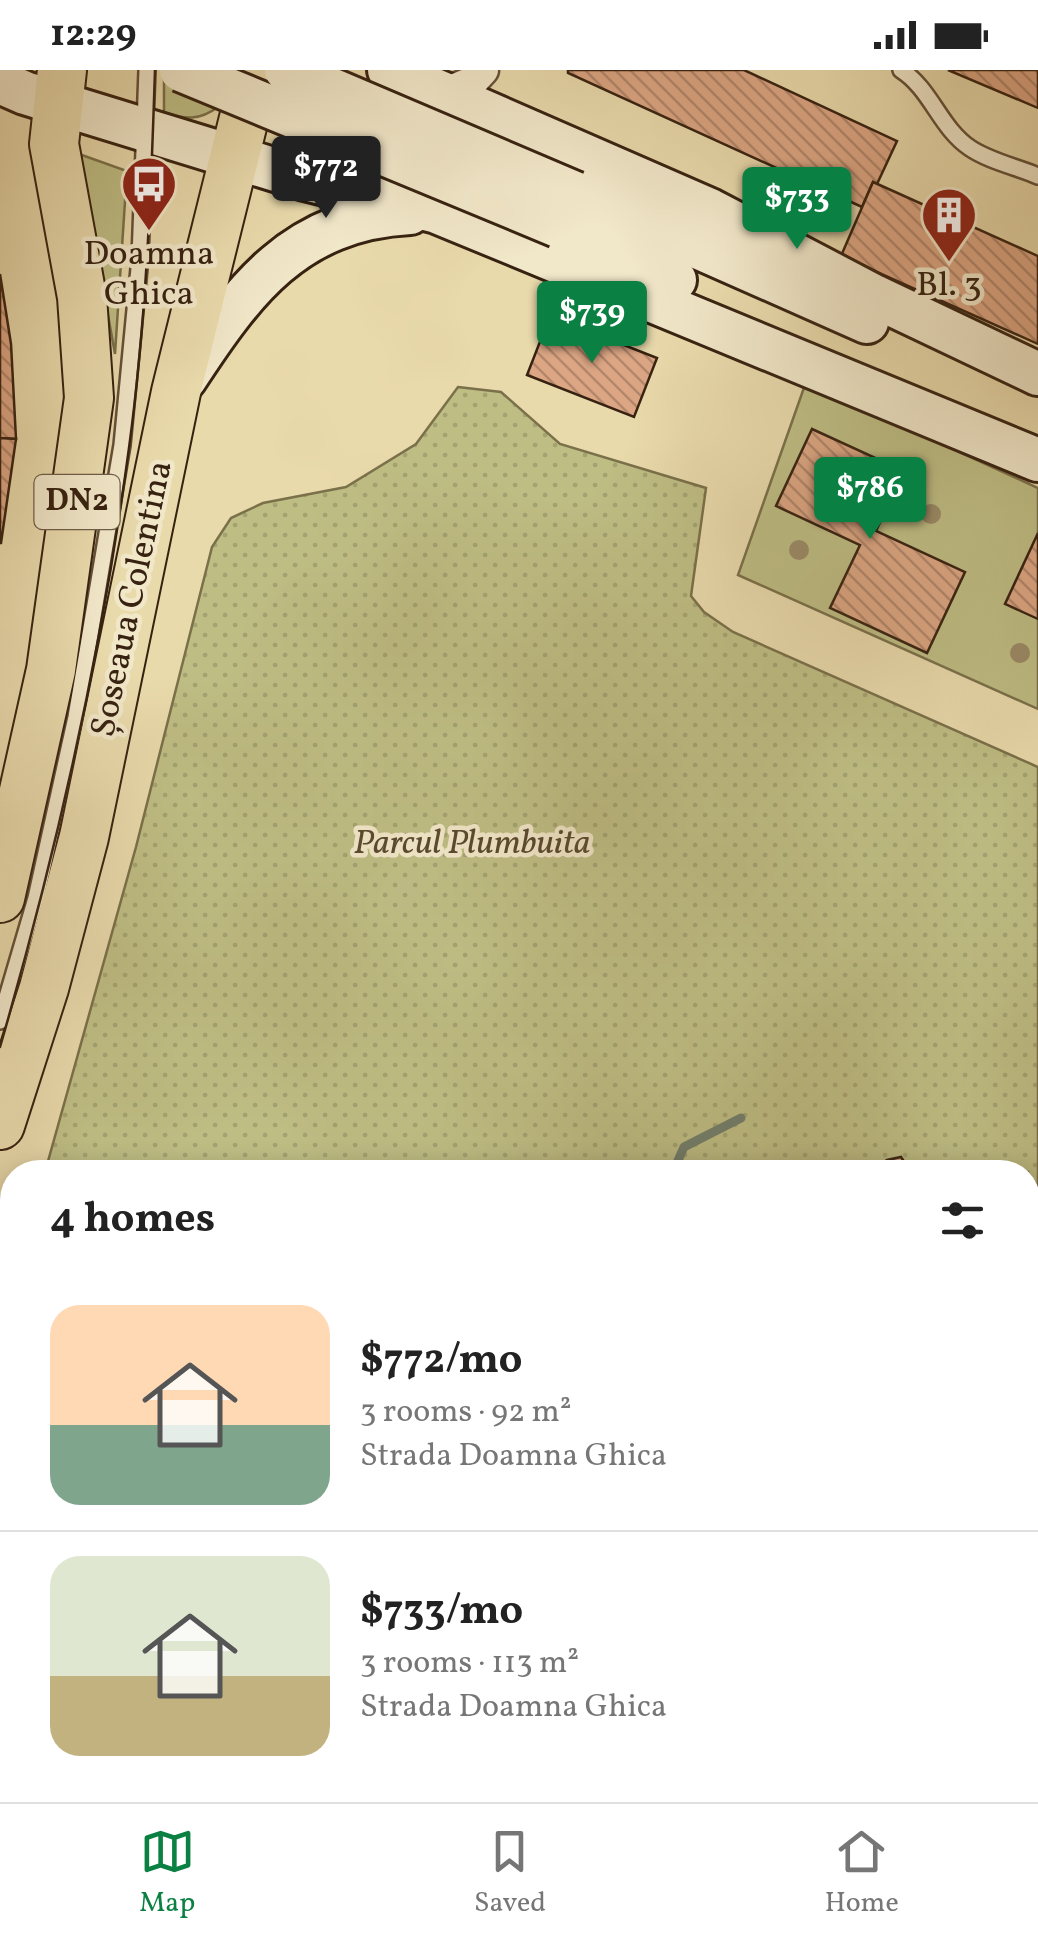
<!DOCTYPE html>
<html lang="en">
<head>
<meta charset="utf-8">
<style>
	:root { --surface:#fff; --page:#f6f6f6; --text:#222; --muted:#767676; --line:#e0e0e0; --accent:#0b8043 }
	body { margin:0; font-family:Vollkorn,serif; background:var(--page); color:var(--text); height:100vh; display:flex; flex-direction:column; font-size:38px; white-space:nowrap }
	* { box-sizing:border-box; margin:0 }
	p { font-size:32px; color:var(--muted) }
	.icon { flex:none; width:55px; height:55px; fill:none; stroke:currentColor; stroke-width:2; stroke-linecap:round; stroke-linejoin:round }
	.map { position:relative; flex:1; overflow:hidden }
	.details { position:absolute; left:0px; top:1090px; width:1040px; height:642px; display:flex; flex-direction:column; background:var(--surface); border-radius:40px 40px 0 0; box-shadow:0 5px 25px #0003 }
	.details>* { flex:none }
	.price { position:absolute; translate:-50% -85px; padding:0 22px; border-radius:10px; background:var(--accent); color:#fff; font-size:32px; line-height:65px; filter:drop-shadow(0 2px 5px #0008) }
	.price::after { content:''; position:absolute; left:50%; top:60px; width:30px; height:22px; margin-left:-15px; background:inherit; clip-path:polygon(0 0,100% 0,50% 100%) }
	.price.current { background:#222; color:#fff }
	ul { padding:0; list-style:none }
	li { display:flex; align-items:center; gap:30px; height:250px; padding:0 50px }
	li+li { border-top:2px solid var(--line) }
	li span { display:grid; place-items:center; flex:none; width:280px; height:200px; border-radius:30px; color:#555 }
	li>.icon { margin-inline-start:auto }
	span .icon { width:120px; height:120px; fill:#fffc; stroke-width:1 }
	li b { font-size:42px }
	h2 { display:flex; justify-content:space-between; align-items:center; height:120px; padding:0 50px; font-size:42px }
	.status { display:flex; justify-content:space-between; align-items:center; height:70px; padding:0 50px; background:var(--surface); direction:ltr }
	.status svg { height:28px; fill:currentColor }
	.dock { display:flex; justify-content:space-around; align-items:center; height:140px; border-top:2px solid var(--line); background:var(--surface); font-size:28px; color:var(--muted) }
	.dock a { display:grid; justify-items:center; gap:5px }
	.dock .current { color:var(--accent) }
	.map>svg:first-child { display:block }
</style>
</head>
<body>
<div class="status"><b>12:29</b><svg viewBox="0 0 49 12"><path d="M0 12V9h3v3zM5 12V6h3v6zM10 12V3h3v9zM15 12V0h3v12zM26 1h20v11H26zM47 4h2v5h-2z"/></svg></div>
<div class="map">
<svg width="1038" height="1732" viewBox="0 0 1038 1732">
	<defs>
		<pattern id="park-dots" width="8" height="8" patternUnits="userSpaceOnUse" patternTransform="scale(2.5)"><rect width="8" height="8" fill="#bebd84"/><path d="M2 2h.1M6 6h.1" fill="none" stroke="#a4a271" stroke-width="1.8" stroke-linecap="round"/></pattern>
		<pattern id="building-back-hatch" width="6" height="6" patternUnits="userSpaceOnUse" patternTransform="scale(2.5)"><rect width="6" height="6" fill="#dca684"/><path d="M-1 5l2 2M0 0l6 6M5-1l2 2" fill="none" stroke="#b3876b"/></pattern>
	</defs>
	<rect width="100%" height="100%" fill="#e9daac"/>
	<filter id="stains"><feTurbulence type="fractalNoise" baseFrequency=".002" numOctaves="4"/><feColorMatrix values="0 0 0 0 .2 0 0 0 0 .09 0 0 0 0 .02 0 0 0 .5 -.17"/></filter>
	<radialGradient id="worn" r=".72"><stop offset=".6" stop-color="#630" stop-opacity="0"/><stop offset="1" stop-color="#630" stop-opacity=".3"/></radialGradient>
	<g fill="#bebd84" stroke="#7a704a" stroke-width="2.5">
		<path d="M164,0L218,37C199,51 186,49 164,43Z"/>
		<polygon points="79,84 127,101 115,284"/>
		<polygon points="806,312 1038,418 1038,639 738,505"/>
	</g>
	<g fill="url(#park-dots)" stroke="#7a704a" stroke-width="2.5">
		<polygon points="458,317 501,322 560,374 706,418 691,526 704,542 733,562 1038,697 1038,1607 1028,1603 1028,1102 45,1102 136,777 212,477 231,448 263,433 346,417 416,374"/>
		<polygon points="12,1199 12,1359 0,1353 0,1227"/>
		<polygon points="0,1391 12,1397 12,1720 321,1720 327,1732 0,1732"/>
	</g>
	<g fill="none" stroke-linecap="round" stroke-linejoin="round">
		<g stroke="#717e6b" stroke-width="9">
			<polyline points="673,1102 684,1077 741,1048"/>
			<polyline points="1028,1407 1038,1411"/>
		</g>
	</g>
	<g fill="url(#building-back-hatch)" stroke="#372211" stroke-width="2.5">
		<polygon points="568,0 744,0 897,71 877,114 873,112 862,137 568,3"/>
		<polygon points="948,0 1038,0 1038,38"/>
		<polygon points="873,112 1038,186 1038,274 841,186"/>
		<polygon points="0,204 11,274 16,369 0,368"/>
		<polygon points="550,246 657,288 634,347 527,305"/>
		<polygon points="812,359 904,401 876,461 965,502 927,583 830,538 860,475 776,436"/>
		<polygon points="0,368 16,369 1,473 0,473"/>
		<polygon points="1038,463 1038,549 1005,534"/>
		<polygon points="901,1087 911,1102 870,1102 887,1090"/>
		<polygon points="475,1720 534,1720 539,1732 446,1732"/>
		<polygon points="819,1720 879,1720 862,1732 854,1732 841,1723 830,1729"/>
		<polygon points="929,1720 934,1720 941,1732 908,1732"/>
		<polygon points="965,1720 1004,1720 1011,1732 973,1732"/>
	</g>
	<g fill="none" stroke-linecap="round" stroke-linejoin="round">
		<g stroke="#645038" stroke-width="20">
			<g id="service">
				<path d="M901,0C931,19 940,58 970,78C989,91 1017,97 1038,106"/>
				<polyline points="0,951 36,828 76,647 122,375 140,188 147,0"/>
			</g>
		</g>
		<g stroke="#645038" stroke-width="35">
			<g id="minor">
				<polyline points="443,24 472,12 483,0"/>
				<polyline points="0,1371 12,1376"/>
				<polyline points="1028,1622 1038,1626"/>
				<polyline points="341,1720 346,1732"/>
				<polyline points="752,1720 760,1732"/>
			</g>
		</g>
		<g stroke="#372211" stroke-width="48">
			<g id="secondary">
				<polyline points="389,0 710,140 874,226 1038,304"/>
				<polyline points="0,12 25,23 305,109 437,142 1038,390"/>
				<polyline points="575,123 867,252"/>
				<polyline points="558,156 675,210"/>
				<path d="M185,309C243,220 295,149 410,143"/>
			</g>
		</g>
		<g stroke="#372211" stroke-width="52">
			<g id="primary">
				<polyline points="0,828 51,600 89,328 82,227 54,74 62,0"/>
				<polyline points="0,1055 44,918 84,767 176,322 256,0"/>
			</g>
		</g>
		<use href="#service" stroke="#f1e7c9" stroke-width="15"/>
		<use href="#minor" stroke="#f1e7c9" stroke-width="30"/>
		<use href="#secondary" stroke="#f1e7c9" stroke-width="42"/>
		<use href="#primary" stroke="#e9daac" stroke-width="48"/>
		<path stroke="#372211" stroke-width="2.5" d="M0,977C57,781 102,580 129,378C146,253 151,126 155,0"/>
		<g stroke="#372211" stroke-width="48" stroke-linecap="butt">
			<g id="secondary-bridge">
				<polyline points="181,0 558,156"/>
				<polyline points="286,0 575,123"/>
			</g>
		</g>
		<use href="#secondary-bridge" stroke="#f1e7c9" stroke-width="42"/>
	</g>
	<g fill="#9a8a67">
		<circle cx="931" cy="444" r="10"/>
		<circle cx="799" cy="480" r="10"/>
		<circle cx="1020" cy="583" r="10"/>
	</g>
	<defs>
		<g id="bus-pin" transform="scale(2.875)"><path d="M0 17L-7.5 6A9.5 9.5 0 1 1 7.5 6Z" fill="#8f2418" stroke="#f1e7c9"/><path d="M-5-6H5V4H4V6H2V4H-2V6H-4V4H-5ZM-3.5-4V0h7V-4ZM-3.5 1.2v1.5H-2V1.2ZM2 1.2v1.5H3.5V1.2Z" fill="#fff"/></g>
		<g id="building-pin" transform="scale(2.875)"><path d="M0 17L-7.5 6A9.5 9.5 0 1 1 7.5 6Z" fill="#8f2418" stroke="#f1e7c9"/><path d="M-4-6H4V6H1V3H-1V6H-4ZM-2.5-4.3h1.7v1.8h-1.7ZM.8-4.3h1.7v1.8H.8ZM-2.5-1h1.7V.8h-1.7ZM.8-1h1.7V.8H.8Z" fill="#fff"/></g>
	</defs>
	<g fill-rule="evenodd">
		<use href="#bus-pin" x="149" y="114"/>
		<use href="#building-pin" x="949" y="145"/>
	</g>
	<g text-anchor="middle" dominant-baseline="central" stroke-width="9" stroke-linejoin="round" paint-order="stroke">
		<rect fill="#f1e7c9" stroke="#6f5d48" stroke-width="2.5" x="34.5" y="405" width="85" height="54" rx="8"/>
		<g font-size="32" font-weight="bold" fill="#372211">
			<text x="77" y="432">DN2</text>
		</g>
		<g font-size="35" fill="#372211" stroke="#f1e7c9">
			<text x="149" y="185">Doamna<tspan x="149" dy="40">Ghica</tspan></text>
			<text x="949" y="216">Bl. 3</text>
		</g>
		<g font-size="35" fill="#372211" stroke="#f1e7c9">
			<text transform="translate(133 529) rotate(-78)">Șoseaua Colentina</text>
		</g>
		<g font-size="35" font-style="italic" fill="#59492e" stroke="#f1e7c9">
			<text x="472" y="774">Parcul Plumbuita</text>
		</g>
	</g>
	<rect width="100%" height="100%" filter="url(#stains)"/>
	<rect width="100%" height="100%" fill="url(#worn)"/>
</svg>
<b class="price current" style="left:326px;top:151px">$772</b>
<b class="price" style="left:797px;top:182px">$733</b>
<b class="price" style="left:592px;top:296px">$739</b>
<b class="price" style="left:870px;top:472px">$786</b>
<section class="details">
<h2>4 homes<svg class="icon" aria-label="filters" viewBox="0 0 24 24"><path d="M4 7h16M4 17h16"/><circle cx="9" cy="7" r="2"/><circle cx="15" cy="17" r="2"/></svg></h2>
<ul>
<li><span style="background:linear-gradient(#ffd9b3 60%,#7fa58c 0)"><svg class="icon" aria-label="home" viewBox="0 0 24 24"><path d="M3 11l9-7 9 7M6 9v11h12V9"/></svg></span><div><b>$772/mo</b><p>3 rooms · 92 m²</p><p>Strada Doamna Ghica</p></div></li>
<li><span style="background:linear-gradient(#dfe7d0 60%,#c2b280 0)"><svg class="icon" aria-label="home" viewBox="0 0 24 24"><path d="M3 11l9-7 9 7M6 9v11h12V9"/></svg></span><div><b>$733/mo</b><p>3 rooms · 113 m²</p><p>Strada Doamna Ghica</p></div></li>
</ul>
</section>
</div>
<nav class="dock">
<a class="current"><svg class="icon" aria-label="map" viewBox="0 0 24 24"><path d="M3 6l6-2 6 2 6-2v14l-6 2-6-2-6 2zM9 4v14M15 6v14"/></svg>Map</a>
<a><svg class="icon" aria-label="saved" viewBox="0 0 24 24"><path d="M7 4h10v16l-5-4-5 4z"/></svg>Saved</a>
<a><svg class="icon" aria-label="home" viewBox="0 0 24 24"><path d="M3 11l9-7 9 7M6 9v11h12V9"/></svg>Home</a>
</nav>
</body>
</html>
